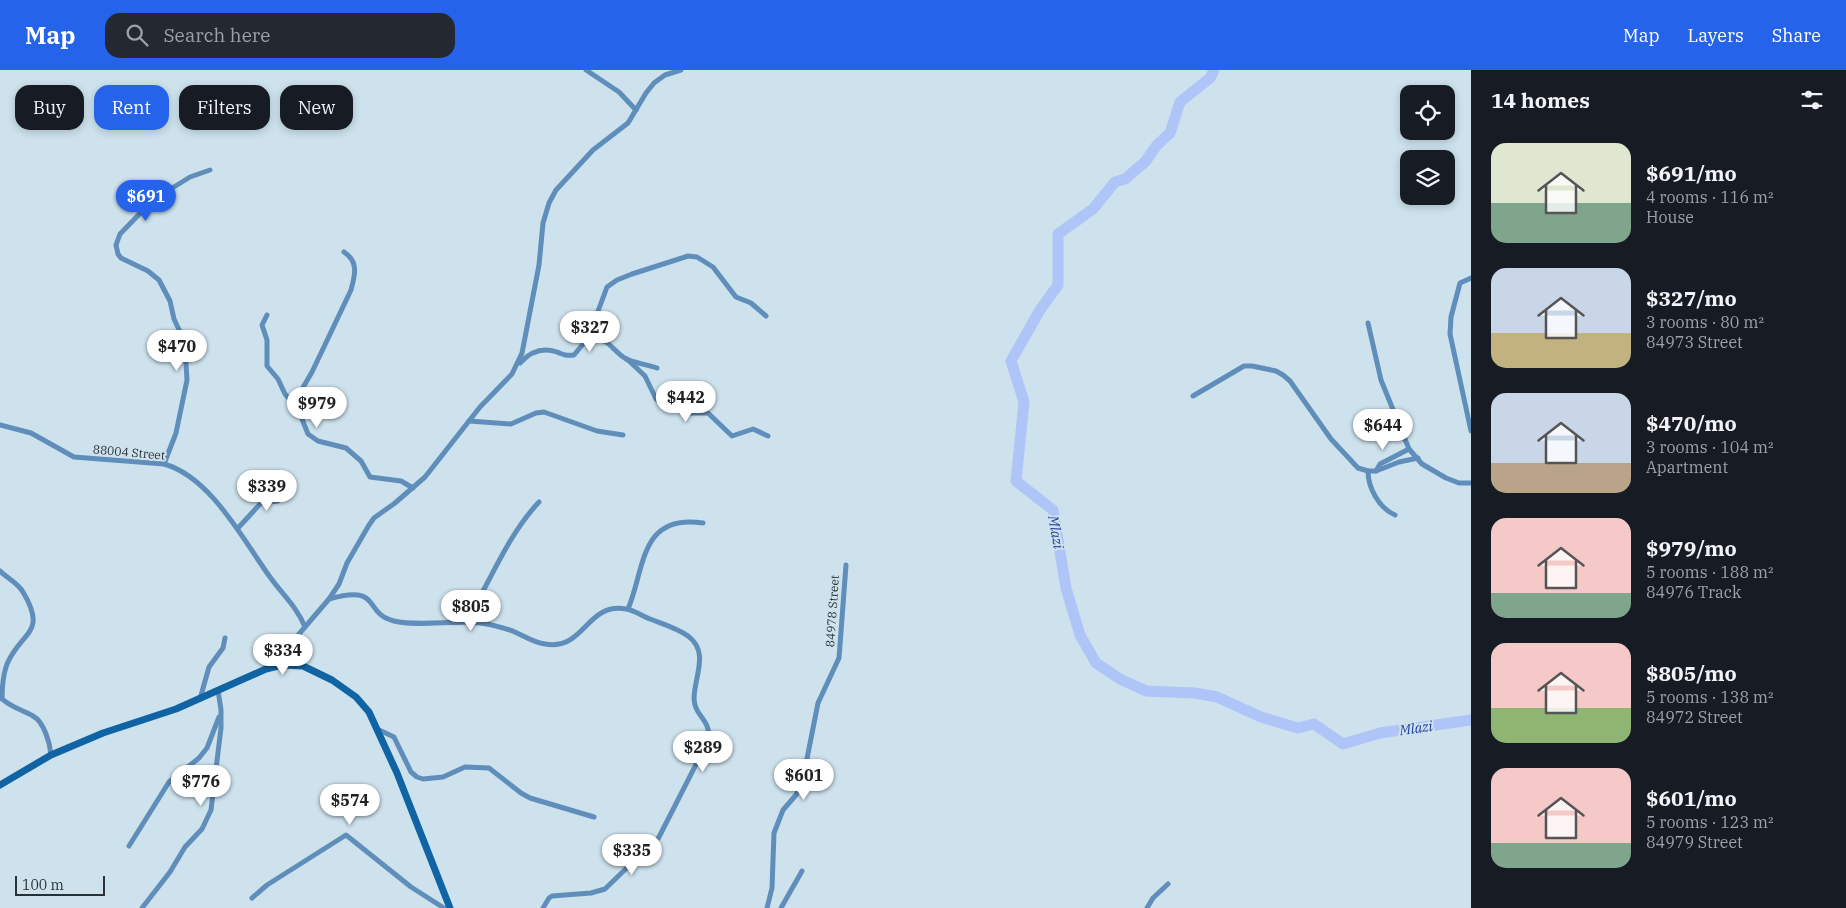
<!DOCTYPE html>
<html lang="en">
<head>
<meta charset="utf-8">
<style>
	:root { --surface:#171b24; --page:#242831; --text:#f1f3f6; --muted:#9ea1a6; --accent:#2563eb }
	body { margin:0; font-family:"IBM Plex Serif",serif; background:var(--page); color:var(--text); height:100vh; display:flex; flex-direction:column; font-size:19px; white-space:nowrap }
	* { box-sizing:border-box; margin:0 }
	p { font-size:16px; color:var(--muted) }
	.icon { flex:none; width:28px; height:28px; fill:none; stroke:currentColor; stroke-width:2; stroke-linecap:round; stroke-linejoin:round }
	.map { position:relative; flex:1; overflow:hidden }
	.side { display:flex; flex-direction:column; background:var(--surface); width:375px }
	.side>* { flex:none }
	.banner { position:absolute; left:15px; top:15px; width:475px; height:45px; display:flex; gap:10px }
	.buttons { position:absolute; left:1400px; top:15px; display:grid; gap:10px }
	.buttons a { display:grid; place-items:center; width:55px; height:55px; border-radius:10px; background:var(--surface); box-shadow:0 2px 8px #0003; font-size:25px }
	.scale { position:absolute; left:15px; bottom:12px; width:90px; box-sizing:border-box; padding-left:5px; border:2px solid #293135; border-top:0; font-size:14px; line-height:18px; white-space:nowrap; color:#293135; -webkit-text-stroke:4px #cde2ed; paint-order:stroke }
	.price { position:absolute; translate:-50% -42px; padding:0 11px; border-radius:18px; background:#fff; color:#222; font-size:16px; line-height:32px; filter:drop-shadow(0 1px 2px #0008) }
	.price::after { content:''; position:absolute; left:50%; top:30px; width:15px; height:11px; margin-left:-8px; background:inherit; clip-path:polygon(0 0,100% 0,50% 100%) }
	.price.selected { background:var(--accent); color:#fff }
	ul { padding:0; list-style:none }
	li { display:flex; align-items:center; gap:15px; height:125px; padding:0 20px }
	li span { display:grid; place-items:center; flex:none; width:140px; height:100px; border-radius:15px; color:#555 }
	li>.icon { margin-inline-start:auto }
	span .icon { width:60px; height:60px; fill:#fffc; stroke-width:1 }
	li b { font-size:21px }
	h2 { display:flex; justify-content:space-between; align-items:center; height:60px; padding:0 20px; font-size:21px }
	.chip { padding:0 18px; border-radius:15px; background:var(--surface); box-shadow:0 2px 8px #0003; font-size:18px; line-height:45px }
	.chip.selected { background:var(--accent); color:#fff }
	header { display:flex; align-items:center; gap:30px; box-sizing:border-box; height:70px; padding:0 25px; background:var(--accent); color:#fff }
	header strong { font-size:24px }
	nav { display:flex; gap:28px; margin-inline-start:auto; font-size:18px }
	.search { width:350px; height:45px; background:var(--page); display:flex; align-items:center; gap:12px; box-sizing:border-box; padding:0 18px; border-radius:15px; color:var(--muted); font-size:19px }
	main { display:flex; flex:1; min-height:0 }
	.map>svg:first-child { display:block }
</style>
</head>
<body>
<header>
<strong>Map</strong>
<div class="search"><svg class="icon" aria-label="search" viewBox="0 0 24 24"><circle cx="10" cy="10" r="6"/><path d="M15 15l6 6"/></svg>Search here</div>
<nav><a>Map</a><a>Layers</a><a>Share</a></nav>
</header>
<main>
<div class="map">
<svg width="1471" height="838" viewBox="0 0 1471 838">
	<rect width="100%" height="100%" fill="#cde2ed"/>
	<g fill="none" stroke-linecap="round" stroke-linejoin="round">
		<polyline stroke="#afc5f7" stroke-width="11" points="1214,0 1210,8 1180,32 1170,63 1157,75 1145,92 1125,109 1115,112 1093,139 1058,164 1058,215 1040,240 1011,291 1024,332 1016,411 1053,440 1066,518 1080,565 1096,593 1120,609 1146,621 1195,623 1217,627 1261,647 1298,658 1314,654 1343,674 1380,663 1471,650"/>
		<g stroke="#608eba" stroke-width="5">
			<polyline points="586,0 619,22 636,40"/>
			<polyline points="1471,208 1460,213 1451,247 1450,264 1471,361"/>
			<polyline points="267,245 262,255 267,270 267,296 278,309 285,324 298,339 308,364 318,371 346,378 361,391 370,407 401,411 413,418"/>
			<polyline points="1368,253 1381,310 1409,379 1422,394 1446,408 1459,413 1471,413"/>
			<polyline points="588,268 607,217 617,210 632,204 688,186 697,187 713,197 736,227 751,233 766,246"/>
			<polyline points="627,289 645,306 656,329 660,332 687,343 708,343 732,366 753,359 768,366"/>
			<path d="M520,293C530,282 542,277 557,282C564,285 567,286 574,285L588,268C612,269 609,278 626,289C631,292 649,295 657,298"/>
			<polyline points="1193,326 1244,296 1252,296 1276,301 1283,305 1290,311 1331,369 1358,398 1368,401 1376,401 1399,392 1418,388"/>
			<path d="M294,333L312,302L351,220C355,205 359,192 344,182"/>
			<polyline points="469,351 511,354 536,343 544,342 597,361 623,365"/>
			<path d="M0,355L31,363L74,387L164,394C211,407 243,470 270,507C282,524 297,537 305,557"/>
			<polyline points="164,394 176,363 187,310 185,277 182,266 174,249 170,231 159,210 148,201 121,188 118,184 116,175 120,164 153,130 190,107 210,100"/>
			<path d="M1368,401C1368,418 1379,438 1395,445"/>
			<polyline points="1376,401 1380,394 1409,379"/>
			<polyline points="238,458 261,433 278,431 281,426"/>
			<path d="M0,501C7,508 18,513 23,522C48,564 21,561 7,594C3,605 2,617 2,629"/>
			<path d="M329,529C383,514 362,543 394,551C418,557 454,550 481,553C493,555 506,558 517,563C526,567 535,573 545,574C585,581 586,532 626,539C634,540 642,546 650,549C663,554 677,558 688,566C710,582 694,607 694,629C695,647 710,648 709,669L659,767L647,783L637,788L605,819L591,823L552,826L549,828L543,838"/>
			<path d="M628,539C645,500 639,443 703,453"/>
			<path d="M466,552C490,512 507,466 539,432"/>
			<polyline points="282,595 299,564 329,529 339,514 347,493 369,455 374,448 395,433 425,407 480,337 512,304 522,283 539,195 543,153 549,133 556,120 593,80 628,53 646,23 654,13 665,5 681,0"/>
			<path d="M1,628C12,638 21,639 33,646C44,652 50,673 51,685"/>
			<polyline points="200,629 209,597 223,578 225,568"/>
			<polyline points="377,659 394,667 411,702 417,707 423,709 443,707 465,697 489,698 521,723 530,728 594,747"/>
			<polyline points="129,776 169,712 199,688 207,678 219,647"/>
			<polyline points="252,828 267,815 346,765 411,817 444,838"/>
			<polyline points="142,838 170,802 185,777 202,759 211,740 221,658 221,640 218,620"/>
			<polyline points="767,838 772,818 774,763 783,740 796,725 802,714 818,633 839,588 846,495"/>
			<polyline points="781,838 802,801"/>
			<polyline points="1147,838 1153,828 1168,814"/>
		</g>
		<polyline stroke="#1164a4" stroke-width="7" points="0,715 51,685 103,663 176,639 266,599 282,595 303,596 332,610 356,627 369,642 397,703 450,838"/>
	</g>
	<g text-anchor="middle" dominant-baseline="central" stroke-width="4" stroke-linejoin="round" paint-order="stroke">
		<g font-size="12" fill="#293135" stroke="#cde2ed">
			<text transform="translate(129 382) rotate(5)">88004 Street</text>
			<text transform="translate(832 541) rotate(-86)">84978 Street</text>
		</g>
		<g font-size="14" font-style="italic" fill="#233f9c" stroke="#cde2ed">
			<text transform="translate(1056 462) rotate(80)">Mlazi</text>
			<text transform="translate(1416 658) rotate(-8)">Mlazi</text>
		</g>
	</g>
</svg>
<div class="buttons">
<a><svg class="icon" aria-label="locate" viewBox="0 0 24 24"><circle cx="12" cy="12" r="6"/><path d="M12 2v4M12 18v4M2 12h4M18 12h4"/></svg></a>
<a><svg class="icon" aria-label="layers" viewBox="0 0 24 24"><path d="M12 4l9 5-9 5-9-5zM3 14l9 5 9-5"/></svg></a>
</div>
<div class="scale">100 m</div>
<b class="price selected" style="left:146px;top:152px">$691</b>
<b class="price" style="left:590px;top:283px">$327</b>
<b class="price" style="left:177px;top:302px">$470</b>
<b class="price" style="left:686px;top:353px">$442</b>
<b class="price" style="left:317px;top:359px">$979</b>
<b class="price" style="left:1383px;top:381px">$644</b>
<b class="price" style="left:267px;top:442px">$339</b>
<b class="price" style="left:471px;top:562px">$805</b>
<b class="price" style="left:283px;top:606px">$334</b>
<b class="price" style="left:703px;top:703px">$289</b>
<b class="price" style="left:804px;top:731px">$601</b>
<b class="price" style="left:201px;top:737px">$776</b>
<b class="price" style="left:350px;top:756px">$574</b>
<b class="price" style="left:632px;top:806px">$335</b>
<div class="banner">
<a class="chip">Buy</a>
<a class="chip selected">Rent</a>
<a class="chip">Filters</a>
<a class="chip">New</a>
</div>
</div>
<section class="side">
<h2>14 homes<svg class="icon" aria-label="filters" viewBox="0 0 24 24"><path d="M4 7h16M4 17h16"/><circle cx="9" cy="7" r="2"/><circle cx="15" cy="17" r="2"/></svg></h2>
<ul>
<li><span style="background:linear-gradient(#dfe7d0 60%,#7fa58c 0)"><svg class="icon" aria-label="home" viewBox="0 0 24 24"><path d="M3 11l9-7 9 7M6 9v11h12V9"/></svg></span><div><b>$691/mo</b><p>4 rooms · 116 m²</p><p>House</p></div></li>
<li><span style="background:linear-gradient(#c9d6e8 65%,#c2b280 0)"><svg class="icon" aria-label="home" viewBox="0 0 24 24"><path d="M3 11l9-7 9 7M6 9v11h12V9"/></svg></span><div><b>$327/mo</b><p>3 rooms · 80 m²</p><p>84973 Street</p></div></li>
<li><span style="background:linear-gradient(#c9d6e8 70%,#b9a48a 0)"><svg class="icon" aria-label="home" viewBox="0 0 24 24"><path d="M3 11l9-7 9 7M6 9v11h12V9"/></svg></span><div><b>$470/mo</b><p>3 rooms · 104 m²</p><p>Apartment</p></div></li>
<li><span style="background:linear-gradient(#f6c9c9 75%,#7fa58c 0)"><svg class="icon" aria-label="home" viewBox="0 0 24 24"><path d="M3 11l9-7 9 7M6 9v11h12V9"/></svg></span><div><b>$979/mo</b><p>5 rooms · 188 m²</p><p>84976 Track</p></div></li>
<li><span style="background:linear-gradient(#f6c9c9 65%,#8fb573 0)"><svg class="icon" aria-label="home" viewBox="0 0 24 24"><path d="M3 11l9-7 9 7M6 9v11h12V9"/></svg></span><div><b>$805/mo</b><p>5 rooms · 138 m²</p><p>84972 Street</p></div></li>
<li><span style="background:linear-gradient(#f6c9c9 75%,#7fa58c 0)"><svg class="icon" aria-label="home" viewBox="0 0 24 24"><path d="M3 11l9-7 9 7M6 9v11h12V9"/></svg></span><div><b>$601/mo</b><p>5 rooms · 123 m²</p><p>84979 Street</p></div></li>
</ul>
</section>
</main>
</body>
</html>
